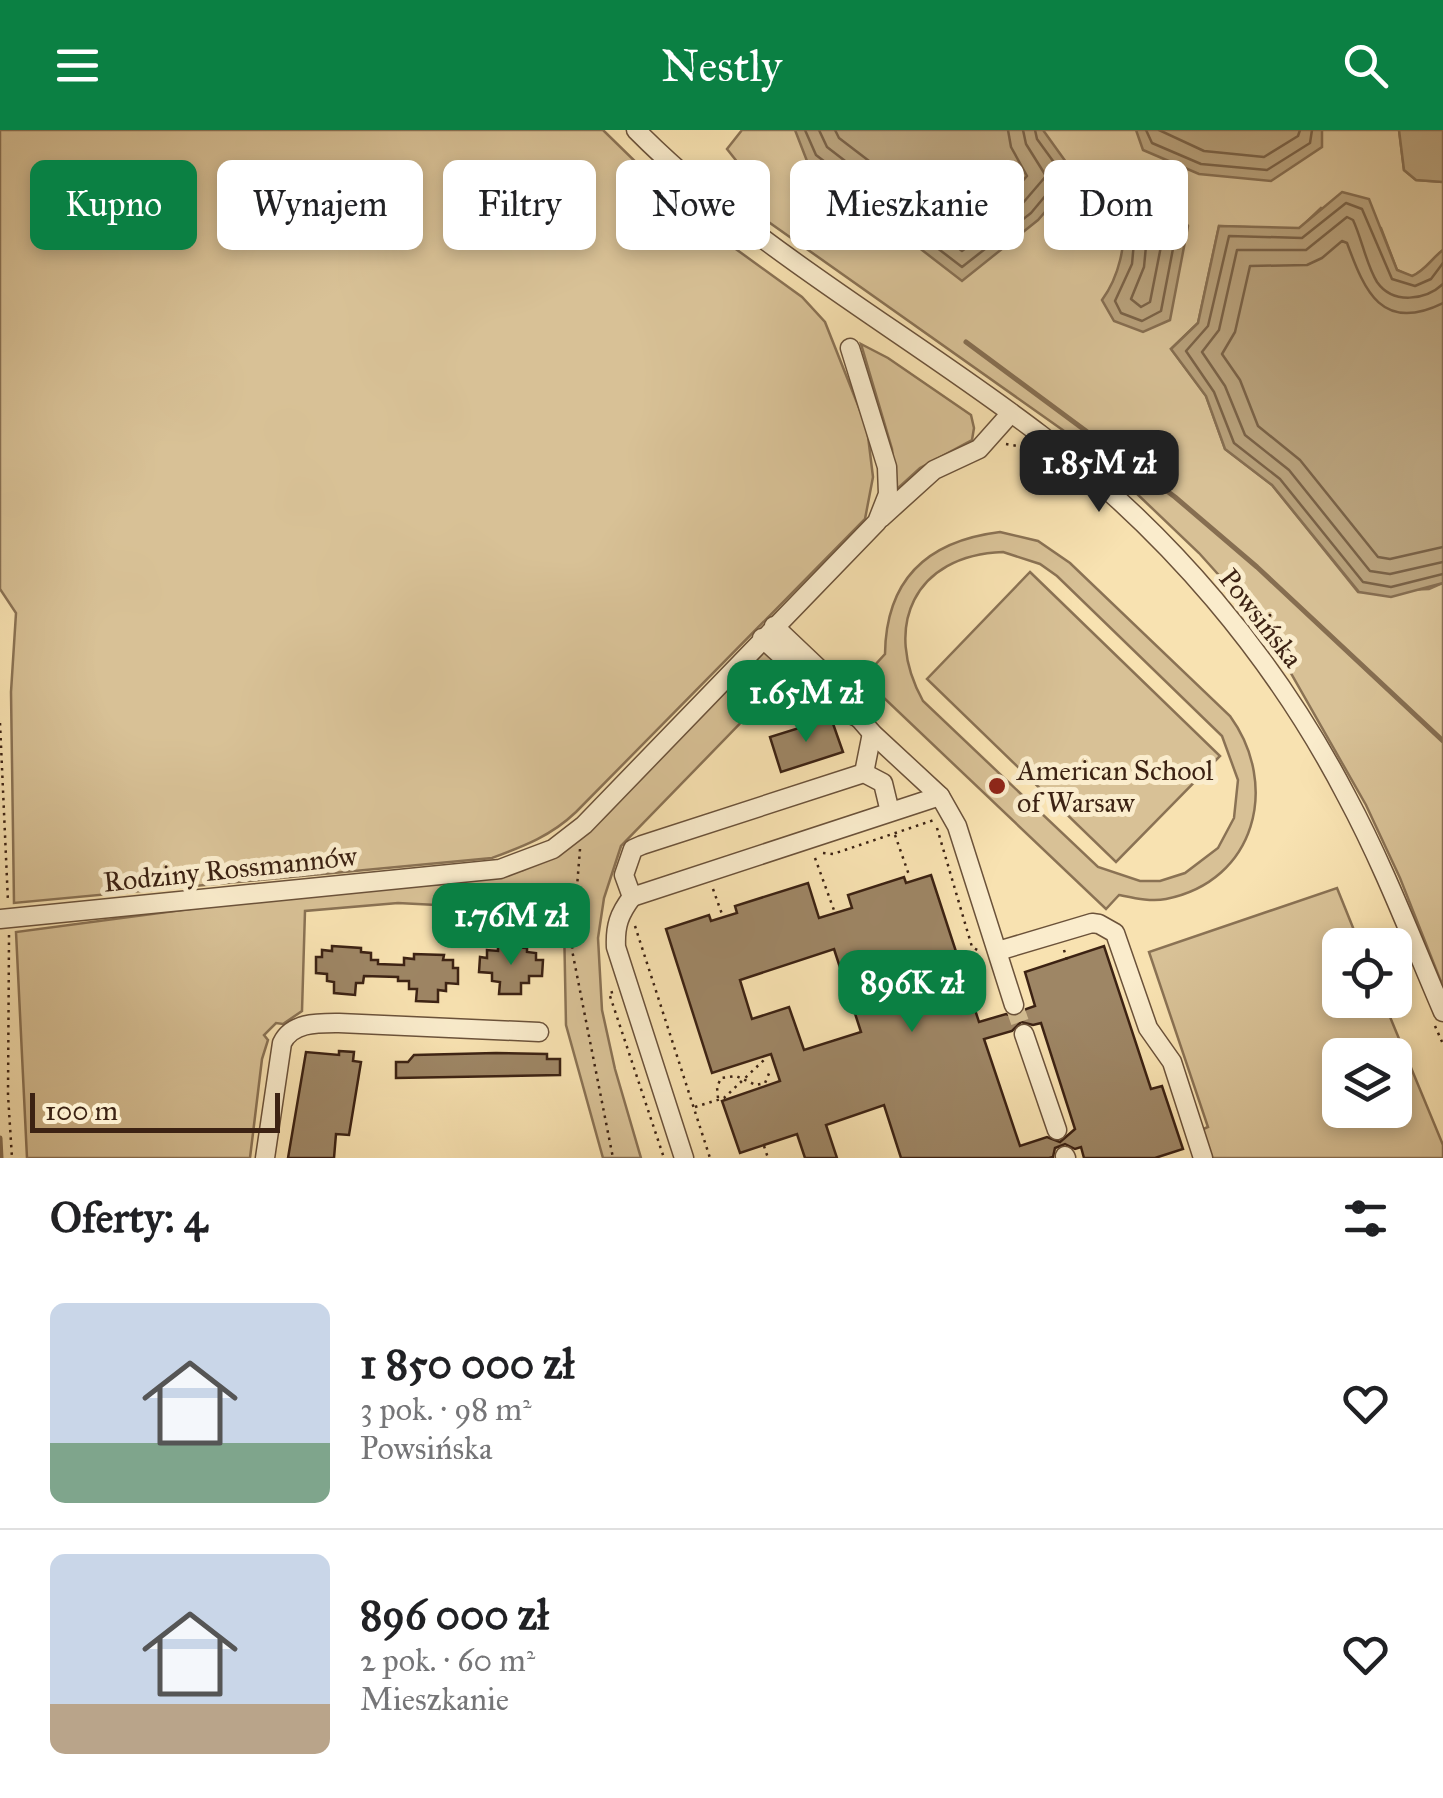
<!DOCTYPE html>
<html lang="pl">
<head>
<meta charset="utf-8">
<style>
	:root { --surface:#fff; --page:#f2f2f2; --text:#202124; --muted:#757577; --line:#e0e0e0; --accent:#0b8043 }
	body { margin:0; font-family:"IM FELL Great Primer",serif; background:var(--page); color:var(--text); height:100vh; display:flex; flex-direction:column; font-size:38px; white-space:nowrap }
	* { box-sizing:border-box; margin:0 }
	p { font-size:32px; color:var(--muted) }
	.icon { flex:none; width:55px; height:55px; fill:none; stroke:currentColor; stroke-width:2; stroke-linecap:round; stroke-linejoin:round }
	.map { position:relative; height:1028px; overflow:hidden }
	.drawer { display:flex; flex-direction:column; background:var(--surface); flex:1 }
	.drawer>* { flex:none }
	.top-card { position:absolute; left:30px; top:30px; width:1385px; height:90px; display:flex; gap:20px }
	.controls { position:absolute; left:1322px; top:798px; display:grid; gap:20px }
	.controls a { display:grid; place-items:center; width:90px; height:90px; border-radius:15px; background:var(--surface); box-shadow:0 5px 15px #0003; font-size:50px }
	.scale { position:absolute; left:30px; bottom:25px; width:250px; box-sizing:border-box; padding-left:10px; border:5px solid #3c2213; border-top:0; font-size:28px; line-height:35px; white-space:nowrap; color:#3c2213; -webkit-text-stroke:8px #faeccc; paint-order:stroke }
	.price { position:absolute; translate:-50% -85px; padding:0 22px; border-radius:20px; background:var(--accent); color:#fff; font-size:32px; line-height:65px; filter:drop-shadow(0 2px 5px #0008) }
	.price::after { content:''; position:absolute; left:50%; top:60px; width:30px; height:22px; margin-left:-15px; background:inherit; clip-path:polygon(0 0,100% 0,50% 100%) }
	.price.selected { background:#222; color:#fff }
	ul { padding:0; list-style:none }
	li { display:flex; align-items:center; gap:30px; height:250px; padding:0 50px }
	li+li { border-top:2px solid var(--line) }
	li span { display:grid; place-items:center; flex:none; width:280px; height:200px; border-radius:15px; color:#555 }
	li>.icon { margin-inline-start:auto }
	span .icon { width:120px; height:120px; fill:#fffc; stroke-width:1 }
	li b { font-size:42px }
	h2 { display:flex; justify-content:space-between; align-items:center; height:120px; padding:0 50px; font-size:42px }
	.tag { padding:0 35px; border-radius:15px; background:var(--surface); box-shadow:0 5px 15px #0003; font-size:35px; line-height:90px }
	.tag.selected { background:var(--accent); color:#fff }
	header { display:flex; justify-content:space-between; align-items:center; height:130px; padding:0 50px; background:var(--accent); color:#fff; font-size:45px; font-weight:600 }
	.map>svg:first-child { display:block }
</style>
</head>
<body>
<header><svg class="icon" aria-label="menu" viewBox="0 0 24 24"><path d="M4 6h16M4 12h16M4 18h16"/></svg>Nestly<svg class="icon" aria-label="search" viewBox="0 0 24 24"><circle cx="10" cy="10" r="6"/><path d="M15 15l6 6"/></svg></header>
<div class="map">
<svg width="1443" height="1028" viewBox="0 0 1443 1028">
	<rect width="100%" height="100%" fill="#f8e2b1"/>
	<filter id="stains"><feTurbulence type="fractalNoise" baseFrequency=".002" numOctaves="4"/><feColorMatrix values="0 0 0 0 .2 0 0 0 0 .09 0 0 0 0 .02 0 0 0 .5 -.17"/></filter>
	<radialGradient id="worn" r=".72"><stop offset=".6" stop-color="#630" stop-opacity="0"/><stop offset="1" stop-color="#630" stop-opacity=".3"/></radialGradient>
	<g fill="#d8c196" stroke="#8a7254" stroke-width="2.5" fill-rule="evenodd">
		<path d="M0,0H603L693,88L802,167L825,192L867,298L873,347L865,389L576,682C551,706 524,716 492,728L14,773L11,562L16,483L0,459Z"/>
		<path d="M742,0H1399L1404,40L1416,50L1443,52V120C1431,129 1426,140 1412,147L1397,140L1381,98L1321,78L1299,99L1219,96L1198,193L1171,219L1206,266L1225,319L1272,355L1358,462L1429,459L1443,453V857L1400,748L1366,675L1272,510L1234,462L1199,423L1091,320L770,93L735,57L746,43L727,19Z"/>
		<polygon points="861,214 888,228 971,285 974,298 972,310 920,338 896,360 892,319"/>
		<path d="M1000,402L1038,411L1070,433L1230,586C1280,655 1256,751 1166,769C1151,772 1134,768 1119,765L1106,779L863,548L885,524C886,449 927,411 1000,402ZM1003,422L1040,434L1057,446L1222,606L1238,650L1234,688L1218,718L1185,743L1160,751H1140L1098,737L923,571C882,497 914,425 1003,422Z"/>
		<polygon points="1030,442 1220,626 1116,732 927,549"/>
		<polygon points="763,515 790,542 621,716 604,768 598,808 602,880 615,939 641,1028 603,1028 566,895 564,793 551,781 398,773 305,781 302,881 283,894 276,893 264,905 268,910 262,929 250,1028 27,1028 16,802 303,764 455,753 523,740 586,704 607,684"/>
		<path d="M1337,758L1360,815H1340V870H1383L1443,1015V1028H1209L1201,1000L1208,997L1149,822ZM1340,925H1395V980H1340Z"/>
	</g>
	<g fill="#b8a17b" stroke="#866e51" stroke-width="2.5">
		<polygon points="795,0 1043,0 1076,46 1038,90 962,151 807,31"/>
		<polygon points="1136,0 1322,0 1322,17 1271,51 1199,44 1143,20"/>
		<polygon points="1399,0 1443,0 1443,52 1416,50 1404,40"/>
		<path d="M1342,62L1369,69L1397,140L1412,146C1426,140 1431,129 1443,120V453L1391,467L1359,462L1272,355L1225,319L1206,266L1171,219L1198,193L1219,96L1299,98Z"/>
		<path d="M1142,64L1175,74L1188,96L1170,190L1143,202L1114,191L1102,170C1124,140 1124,107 1128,70Z"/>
	</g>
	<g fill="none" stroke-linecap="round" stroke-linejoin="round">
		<g stroke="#7a6247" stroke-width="2.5">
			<polyline points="805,0 816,25 962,137 1031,83 1061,47 1061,42 1037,9 1035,0"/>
			<polyline points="819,0 827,17 962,121 1022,74 1046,46 1026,14 1023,0"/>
			<polyline points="835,0 839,8 962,102 1011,64 1027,46 1011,17 1008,0"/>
			<polyline points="1146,0 1152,13 1201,34 1267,40 1310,13 1312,0"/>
			<polyline points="1159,0 1204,21 1264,27 1298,6 1300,0"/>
			<polygon points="1144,75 1168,83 1177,98 1161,181 1142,191 1121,183 1115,171 1132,134 1137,79"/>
			<polygon points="1152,91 1160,93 1164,101 1150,172 1141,177 1131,169 1144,137 1148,95"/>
			<polyline points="1443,133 1431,149 1415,156 1392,149 1362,79 1346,73 1302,108 1229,106 1208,196 1186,221 1214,262 1234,313 1280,349 1363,452 1391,457 1443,444"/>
			<path d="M1443,154C1426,170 1393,175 1377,152C1366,134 1362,109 1353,90L1347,87L1306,120H1237L1219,200L1202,222L1225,256L1245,305L1289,340L1370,441L1390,444L1443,432"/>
			<path d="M1443,173C1382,203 1365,162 1347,113L1342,111L1322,128L1307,135L1250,136L1235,202L1222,224L1240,250L1258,296L1300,330L1378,427L1390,429L1443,417"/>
		</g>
		<g stroke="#866e51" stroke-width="5">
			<polyline points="966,212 1175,367 1257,437 1443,611"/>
			<polyline points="0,1008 1,1028"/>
		</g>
	</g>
	<g fill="#9e8665" stroke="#3c2213" stroke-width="2.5" fill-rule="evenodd">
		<polygon points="831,588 843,622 781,642 770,607"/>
		<path d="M931,745L979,892L1006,884L1017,887L1026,879L1035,876L1025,842L1104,816L1151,959L1162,956L1183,1019L1155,1028H1084L1081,1017L1075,1019L1065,1014L1055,1018L1053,1027L1049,1028H901L884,975L826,995L837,1028H805L797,1004L740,1023L722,971L780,951L771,924L712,943L666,799L709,785L711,791L737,783L735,776L808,753L819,788L852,778L848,765L904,747L906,753ZM834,819L861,902L804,920L789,877L752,889L740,850ZM1021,892L1033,895L1041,893L1075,999L1060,1012L1047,1007L1020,1016L984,909L1012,901Z"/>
		<polygon points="332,816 361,818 361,822 371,823 371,830 378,830 378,834 404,835 404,828 414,829 414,824 444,825 443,830 453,830 453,838 458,838 458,854 446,853 446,861 438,860 438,872 416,871 417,859 409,859 409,851 398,851 398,847 364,846 363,853 356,853 355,865 334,863 334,852 327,851 327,844 316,843 316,827 322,827 322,820 332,821"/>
		<polygon points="498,816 527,818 527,822 536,823 536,830 543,830 542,846 529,846 529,853 521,853 521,864 499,864 500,852 492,851 492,843 479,842 480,827 487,828 487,820 498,821"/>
		<polygon points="339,921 354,922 353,931 361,932 349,1005 336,1004 334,1028 288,1028 306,922 339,925"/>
		<polygon points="496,923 547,924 547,929 560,929 560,945 396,948 396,932 408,932 414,925"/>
	</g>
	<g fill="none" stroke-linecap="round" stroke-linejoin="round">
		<polyline stroke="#d2bc91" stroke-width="18" stroke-dasharray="18 9" stroke-linecap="butt" points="1014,875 1024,904"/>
		<g stroke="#6b523a" stroke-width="21">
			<g id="minor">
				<path d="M636,0C755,120 908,203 1041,305C1168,402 1274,526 1347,667C1384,736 1412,810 1443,882"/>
				<polyline points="881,388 934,340 979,319 1011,283"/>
				<polyline points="774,496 853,571 859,588 872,603 940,666 957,696 1014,875"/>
				<polyline points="762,508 841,580 859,588"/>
				<polyline points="864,643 872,603"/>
				<polyline points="890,682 883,653 864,643 642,715 633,719 624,745 632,767 940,666"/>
				<path d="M632,767C619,784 615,796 616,817L684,1028"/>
				<polyline points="0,789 500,739 553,719 584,695 877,392 888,364 887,337 850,218"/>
				<polyline points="998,821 1092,793 1099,794 1115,803 1148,898 1172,932 1203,1028"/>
				<polyline points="1024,904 1057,1000"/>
				<polyline points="1065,1026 1066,1028"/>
				<path d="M265,1028L282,913C292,892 318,893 339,893L539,902"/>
			</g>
		</g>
		<g stroke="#3c2213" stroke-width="2.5" stroke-dasharray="2.5 5" stroke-linecap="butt">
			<polyline points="1006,314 1028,318"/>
			<polyline points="0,593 8,772"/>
			<polyline points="937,698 972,817 979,821"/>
			<polyline points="895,705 909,745"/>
			<polyline points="580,719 572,820 613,1028"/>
			<polyline points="823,723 833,724 934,690"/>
			<polyline points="815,728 835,783"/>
			<polyline points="713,759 723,787"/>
			<polyline points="635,796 710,1028"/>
			<polyline points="9,805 8,965 12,1028"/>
			<polyline points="1064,820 1068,833"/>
			<polyline points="613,862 609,863 664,1028"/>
			<polyline points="1435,896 1443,914"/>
			<polyline points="718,968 717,957 721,948 736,946 756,955 765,953 770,941"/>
			<polyline points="695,977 724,968 765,929"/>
			<polyline points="764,1016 768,1028"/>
		</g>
		<use href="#minor" stroke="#faeccc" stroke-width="18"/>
	</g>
	<circle fill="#8f2418" stroke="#faeccc" stroke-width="4" cx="997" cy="656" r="10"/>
	<g text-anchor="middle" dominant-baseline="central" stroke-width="10" stroke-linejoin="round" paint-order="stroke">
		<g font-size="28" fill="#3c2213" stroke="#faeccc">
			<text transform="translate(1261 488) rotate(52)">Powsińska</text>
			<text transform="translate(230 739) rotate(-6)">Rodziny Rossmannów</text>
		</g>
		<g font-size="28" fill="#3c2213" stroke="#faeccc" text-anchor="start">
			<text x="1017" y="640">American School<tspan x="1017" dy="32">of Warsaw</tspan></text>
		</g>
	</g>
	<rect width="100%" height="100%" filter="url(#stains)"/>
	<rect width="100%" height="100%" fill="url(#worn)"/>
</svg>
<div class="controls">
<a><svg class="icon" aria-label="locate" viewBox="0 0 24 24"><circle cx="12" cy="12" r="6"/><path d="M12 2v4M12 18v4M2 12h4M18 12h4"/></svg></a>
<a><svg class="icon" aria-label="layers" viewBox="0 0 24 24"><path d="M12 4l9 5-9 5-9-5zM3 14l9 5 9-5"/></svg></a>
</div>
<div class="scale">100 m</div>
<b class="price selected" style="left:1099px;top:385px">1.85M zł</b>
<b class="price" style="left:806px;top:615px">1.65M zł</b>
<b class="price" style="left:511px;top:838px">1.76M zł</b>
<b class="price" style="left:912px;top:905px">896K zł</b>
<div class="top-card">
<a class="tag selected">Kupno</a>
<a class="tag">Wynajem</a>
<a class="tag">Filtry</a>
<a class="tag">Nowe</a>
<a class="tag">Mieszkanie</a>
<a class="tag">Dom</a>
</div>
</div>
<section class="drawer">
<h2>Oferty: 4<svg class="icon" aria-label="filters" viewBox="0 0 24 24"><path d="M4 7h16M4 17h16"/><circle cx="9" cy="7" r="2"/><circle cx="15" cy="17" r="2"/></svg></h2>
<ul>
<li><span style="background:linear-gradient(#c9d6e8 70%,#7fa58c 0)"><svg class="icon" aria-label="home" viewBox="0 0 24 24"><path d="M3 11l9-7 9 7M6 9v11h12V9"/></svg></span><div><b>1 850 000 zł</b><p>3 pok. · 98 m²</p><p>Powsińska</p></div><svg class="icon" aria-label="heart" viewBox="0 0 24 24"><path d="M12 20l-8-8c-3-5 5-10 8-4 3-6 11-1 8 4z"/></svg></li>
<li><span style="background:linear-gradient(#c9d6e8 75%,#b9a48a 0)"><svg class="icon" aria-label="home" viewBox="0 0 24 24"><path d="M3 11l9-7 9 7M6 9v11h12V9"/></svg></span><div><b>896 000 zł</b><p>2 pok. · 60 m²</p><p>Mieszkanie</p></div><svg class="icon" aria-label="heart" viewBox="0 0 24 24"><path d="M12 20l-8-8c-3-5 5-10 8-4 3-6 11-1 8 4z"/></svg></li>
</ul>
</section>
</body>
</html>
